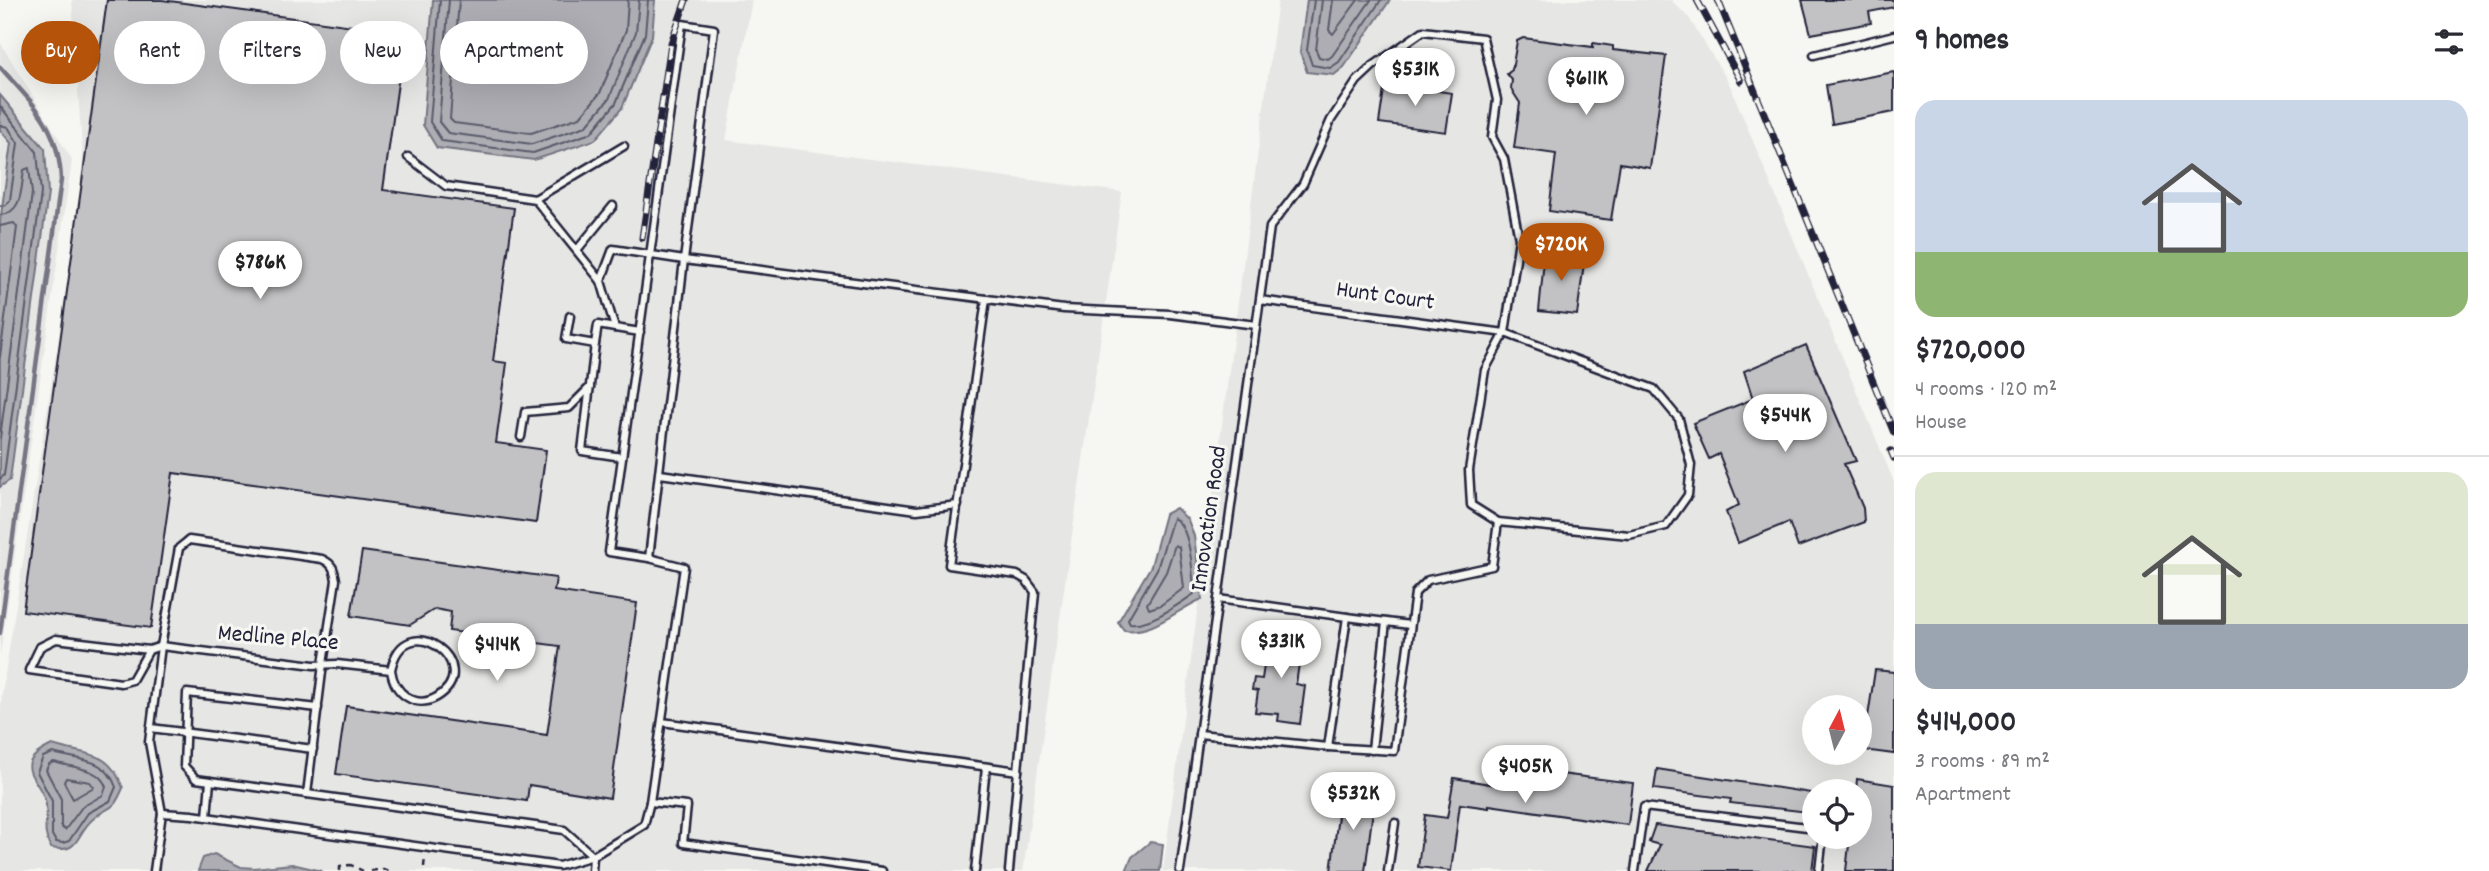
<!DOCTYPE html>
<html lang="en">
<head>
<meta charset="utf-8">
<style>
	:root { --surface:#fff; --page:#f2f2f3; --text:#2b2b33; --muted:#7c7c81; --line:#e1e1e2; --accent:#b45309 }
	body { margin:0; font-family:Dekko,sans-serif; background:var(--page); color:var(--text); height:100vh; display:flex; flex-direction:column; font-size:26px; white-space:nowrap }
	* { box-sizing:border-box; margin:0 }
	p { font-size:23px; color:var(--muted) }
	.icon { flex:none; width:38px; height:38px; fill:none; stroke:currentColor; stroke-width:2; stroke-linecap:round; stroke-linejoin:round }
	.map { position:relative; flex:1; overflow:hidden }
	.panel { display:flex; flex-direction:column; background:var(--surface); width:595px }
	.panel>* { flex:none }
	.guide { position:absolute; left:21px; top:21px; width:665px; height:63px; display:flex; gap:14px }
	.needle { width:46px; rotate:7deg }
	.controls { position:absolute; left:1802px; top:695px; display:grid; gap:14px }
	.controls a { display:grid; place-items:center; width:70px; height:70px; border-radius:50%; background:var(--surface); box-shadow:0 7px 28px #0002; font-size:35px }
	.price { position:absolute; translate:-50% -60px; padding:0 16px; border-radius:24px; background:#fff; color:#222; font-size:23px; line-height:46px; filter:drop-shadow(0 2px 4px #0008) }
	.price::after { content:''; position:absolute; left:50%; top:42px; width:21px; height:16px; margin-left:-10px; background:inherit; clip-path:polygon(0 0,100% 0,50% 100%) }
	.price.current { background:var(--accent); color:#fff }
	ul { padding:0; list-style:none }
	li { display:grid; align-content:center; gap:14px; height:371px; padding:0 21px }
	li+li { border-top:2px solid var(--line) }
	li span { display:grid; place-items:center; height:217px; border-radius:21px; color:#555 }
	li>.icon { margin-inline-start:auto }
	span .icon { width:126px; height:126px; fill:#fffc; stroke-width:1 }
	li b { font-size:30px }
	h2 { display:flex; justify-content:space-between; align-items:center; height:84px; padding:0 21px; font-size:30px }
	.chip { padding:0 24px; border-radius:32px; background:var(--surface); box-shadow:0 7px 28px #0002; font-size:24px; line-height:63px }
	.chip.current { background:var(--accent); color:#fff }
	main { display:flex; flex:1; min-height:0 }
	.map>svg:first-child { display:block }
</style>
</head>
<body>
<main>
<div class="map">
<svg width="1894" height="871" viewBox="0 0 1894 871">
	<rect width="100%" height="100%" fill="#f6f6f2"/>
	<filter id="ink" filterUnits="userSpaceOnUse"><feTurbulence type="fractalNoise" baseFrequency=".0143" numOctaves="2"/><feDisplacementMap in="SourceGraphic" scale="14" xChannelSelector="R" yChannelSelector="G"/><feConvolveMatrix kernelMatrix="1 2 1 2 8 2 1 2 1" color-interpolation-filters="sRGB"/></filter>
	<g filter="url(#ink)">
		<g fill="#e6e6e4" fill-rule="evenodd">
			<polygon points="72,0 752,0 726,140 1122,192 1023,871 0,871 0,714 2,693 84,180"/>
			<path d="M1278,0H1671L1689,18L1729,83L1894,482V871H1163ZM1815,707H1860V752H1815ZM1815,791H1860V836H1815Z"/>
			<polygon points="0,42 72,160 0,656"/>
		</g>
		<g fill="#adadb3" stroke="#757583" stroke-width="2">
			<polygon points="433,0 655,0 652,36 622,108 595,140 534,160 437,148 423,125"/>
			<polygon points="1307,0 1390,0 1344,67 1334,75 1307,72 1300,52"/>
			<polygon points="0,95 45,149 48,193 10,480 0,487 0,222 11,143 0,130"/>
			<path d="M1176,508L1188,520L1194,536L1202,599C1176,610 1154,634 1124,630L1118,622L1151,566L1165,514Z"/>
			<path d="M52,745C87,756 109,749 123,788C111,816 110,803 93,819C75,834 81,854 51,848C41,831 48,822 46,804C42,779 7,766 52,745Z"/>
			<polygon points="1150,842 1163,844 1160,871 1126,871 1132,857"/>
			<polygon points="214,854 241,867 254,868 292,864 322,871 198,871 203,858"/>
		</g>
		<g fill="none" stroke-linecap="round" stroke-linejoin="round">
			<g stroke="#5a5a6b" stroke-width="2">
				<polyline points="440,0 430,122 442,141 533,153 591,133 616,103 645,34 648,0"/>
				<polyline points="449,0 439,122 448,133 532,144 586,126 609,99 636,32 639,0"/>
				<polyline points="459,0 450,119 454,123 531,133 580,117 600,93 626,30 628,0"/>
				<polyline points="1314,0 1307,50 1312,65 1330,68 1339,62 1381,0"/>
				<polyline points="1322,0 1316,50 1319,57 1328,59 1332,56 1371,0"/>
				<polyline points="1333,0 1329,30 1333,34 1358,0"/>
				<polyline points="0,106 37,152 41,193 4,475 0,479"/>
				<polyline points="0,125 8,127 18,143 10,200 6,205 0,206"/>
				<path d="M0,215C23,213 21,188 24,170L29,168L32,193L0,438"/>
				<polyline points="0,226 14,223 17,227 0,357"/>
				<path d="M1173,518C1191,525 1193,575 1194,594C1179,604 1149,626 1130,623L1128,619L1157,569Z"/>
				<polygon points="1175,545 1179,547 1184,588 1161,605 1149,609 1147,604 1166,572"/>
				<path d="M53,753C81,761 105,757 116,787L110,801L88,813L69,841L63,843L56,842L52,835V801L37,772L43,757Z"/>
				<path d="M54,762C73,768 99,767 106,787L103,795L82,807L65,830L61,827V799L46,770L49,764Z"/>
				<polygon points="66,778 90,782 94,787 73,799 64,782"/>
			</g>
			<path stroke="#757583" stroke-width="4.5" d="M0,67C33,104 59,126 61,180L0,633"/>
		</g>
		<g fill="#c2c2c4" stroke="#22223b" stroke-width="2">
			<polygon points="107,0 162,0 405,33 383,190 514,208 493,361 507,363 496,443 546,450 536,523 173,473 151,628 23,611"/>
			<polygon points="1802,0 1894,0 1894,7 1869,12 1871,23 1811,34"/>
			<polygon points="1523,38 1593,47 1593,43 1613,46 1613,50 1666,56 1650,168 1620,163 1611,220 1549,211 1556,154 1514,148 1520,103 1511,89 1512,80 1507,74 1512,70 1517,41"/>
			<polygon points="1894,72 1894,112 1832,124 1826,85"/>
			<polygon points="1385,83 1452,93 1446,132 1379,123"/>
			<polygon points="1545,250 1585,256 1577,315 1539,311"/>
			<polygon points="1806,345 1856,461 1844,464 1863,508 1864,522 1798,547 1789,522 1738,543 1726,512 1739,505 1719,454 1709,459 1693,423 1753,399 1744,371"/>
			<polygon points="362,551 556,578 554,591 637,603 610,798 529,785 527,801 336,774 346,706 547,735 560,646 449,631 451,612 435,609 410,625 351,616"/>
			<polygon points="1269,633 1303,637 1296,684 1305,686 1300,724 1278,721 1279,714 1255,712 1258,691 1252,690 1254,678 1262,679"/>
			<polygon points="1875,670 1894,672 1894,754 1863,750"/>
			<polygon points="1505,767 1633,783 1628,825 1489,805 1489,808 1460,804 1451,871 1418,867 1425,815 1447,818 1454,778 1502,786"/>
			<polygon points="1657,769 1811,793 1808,812 1730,803 1731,799 1654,789"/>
			<polygon points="1857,779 1894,785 1894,871 1846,871 1850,836 1860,836 1860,791 1856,791"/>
			<polygon points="1341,792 1375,795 1365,871 1331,871"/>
			<polygon points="1655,825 1815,846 1812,871 1648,871 1660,845 1649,842"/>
		</g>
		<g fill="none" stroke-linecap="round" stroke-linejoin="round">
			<g stroke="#22223b" stroke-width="11">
				<g id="lane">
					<polyline points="1814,55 1894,35"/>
					<polyline points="408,157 446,186 535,199 624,146"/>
					<polyline points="535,199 601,281"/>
					<polyline points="577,250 613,206"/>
					<polyline points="986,299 949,565 1017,575 1026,580 1035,592 1018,771"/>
					<polyline points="570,316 566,339 595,344 598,325 615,328"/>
					<path d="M640,332L615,328L601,281L613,249L684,260L714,29L682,24C658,200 633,376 609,552L649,558"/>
					<polyline points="595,344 582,451 622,457"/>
					<polyline points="521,437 525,412 569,408 590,387"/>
					<polyline points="660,474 917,510 958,505"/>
					<polyline points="1347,617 1410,625"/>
					<path d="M149,650L132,680L121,683L29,670L40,647L56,639L149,650L161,646L314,665L337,664L391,670C404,603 487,666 437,697C415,710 394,693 391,670"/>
					<polyline points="662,722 1018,771 1009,871"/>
					<polyline points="151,728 313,749"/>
					<polyline points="1199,734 1328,747 1347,617 1218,599"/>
					<polyline points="1328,747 1394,751 1415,593 1428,580 1492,566 1498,522"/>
					<polyline points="1372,750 1386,622"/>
					<polyline points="307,794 196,779 184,766 187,693 318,708"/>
					<polyline points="650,802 687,806 683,843 882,871"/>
					<polyline points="162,813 192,815 559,866 593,856 644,825 650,802 684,567 649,558 684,260 1064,309 1170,314 1256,325"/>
					<polyline points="207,817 210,781"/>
					<path d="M154,871L162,813L149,742L161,646L179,548L189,540L322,559C333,564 334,569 336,580L323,664L307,794L564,830L593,856"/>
					<polyline points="592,871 593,856"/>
					<polyline points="975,871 986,767"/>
					<polyline points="1180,871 1270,227 1303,184 1331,120 1357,81 1373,66 1423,31 1483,38 1497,100 1492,137 1504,159 1519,239 1505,333 1485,370 1469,470 1471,505 1498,522 1629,535 1666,526 1688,495 1691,465 1679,419 1654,389 1505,333 1260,300"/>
					<polyline points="1388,871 1395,823"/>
					<polyline points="1635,871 1644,807 1815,828"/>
					<polyline points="1819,871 1823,836"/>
				</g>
			</g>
			<g stroke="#22223b" stroke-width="2.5" stroke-dasharray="7 5" stroke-linecap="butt">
				<polyline points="424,867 425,856"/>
				<polyline points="340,871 340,866 351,865 363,871"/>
				<polyline points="370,871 383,869 389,871"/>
			</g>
			<use href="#lane" stroke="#f6f6f2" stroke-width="6"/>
			<g stroke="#22223b" stroke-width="7">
				<g id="rail">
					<polyline points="1697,0 1741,81"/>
					<polyline points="1718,0 1894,433"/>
					<polyline points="642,238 671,43 686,0"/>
					<polyline points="1891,451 1894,458"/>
				</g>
			</g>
			<use href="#rail" stroke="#f6f6f2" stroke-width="4.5" stroke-dasharray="13" stroke-linecap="butt"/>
		</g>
	</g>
	<g text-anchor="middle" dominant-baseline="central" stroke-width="6" stroke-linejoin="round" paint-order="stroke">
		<g font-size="24" fill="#22223b" stroke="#f6f6f2">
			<text transform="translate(1385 297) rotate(8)">Hunt Court</text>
			<text transform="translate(1210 519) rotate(-82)">Innovation Road</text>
			<text transform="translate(278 639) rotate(5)">Medline Place</text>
		</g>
	</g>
</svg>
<div class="controls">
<a><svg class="needle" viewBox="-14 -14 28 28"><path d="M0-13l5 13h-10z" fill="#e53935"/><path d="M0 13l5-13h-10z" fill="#7c7c81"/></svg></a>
<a><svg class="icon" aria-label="locate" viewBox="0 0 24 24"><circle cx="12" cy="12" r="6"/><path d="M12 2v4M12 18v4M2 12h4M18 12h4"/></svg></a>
</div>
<b class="price" style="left:1415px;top:108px">$531K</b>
<b class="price" style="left:1586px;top:117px">$611K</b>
<b class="price current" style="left:1561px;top:283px">$720K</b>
<b class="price" style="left:260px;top:301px">$786K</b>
<b class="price" style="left:1785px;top:454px">$544K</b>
<b class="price" style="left:1281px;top:680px">$331K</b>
<b class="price" style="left:497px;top:683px">$414K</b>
<b class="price" style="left:1525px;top:805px">$405K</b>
<b class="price" style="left:1353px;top:832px">$532K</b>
<div class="guide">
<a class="chip current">Buy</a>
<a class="chip">Rent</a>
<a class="chip">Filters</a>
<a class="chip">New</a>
<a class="chip">Apartment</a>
</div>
</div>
<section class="panel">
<h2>9 homes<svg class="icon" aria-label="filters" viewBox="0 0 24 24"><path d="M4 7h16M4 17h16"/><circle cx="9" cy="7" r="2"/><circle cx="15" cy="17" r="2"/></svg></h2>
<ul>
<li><span style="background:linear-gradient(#c9d6e8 70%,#8fb573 0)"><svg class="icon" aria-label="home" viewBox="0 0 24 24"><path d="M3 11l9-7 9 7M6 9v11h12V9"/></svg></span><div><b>$720,000</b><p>4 rooms · 120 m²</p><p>House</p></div></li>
<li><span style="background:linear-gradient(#dfe7d0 70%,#9aa5b1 0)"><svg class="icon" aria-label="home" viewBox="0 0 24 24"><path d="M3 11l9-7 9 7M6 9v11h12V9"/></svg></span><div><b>$414,000</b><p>3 rooms · 89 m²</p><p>Apartment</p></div></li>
</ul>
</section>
</main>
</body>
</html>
